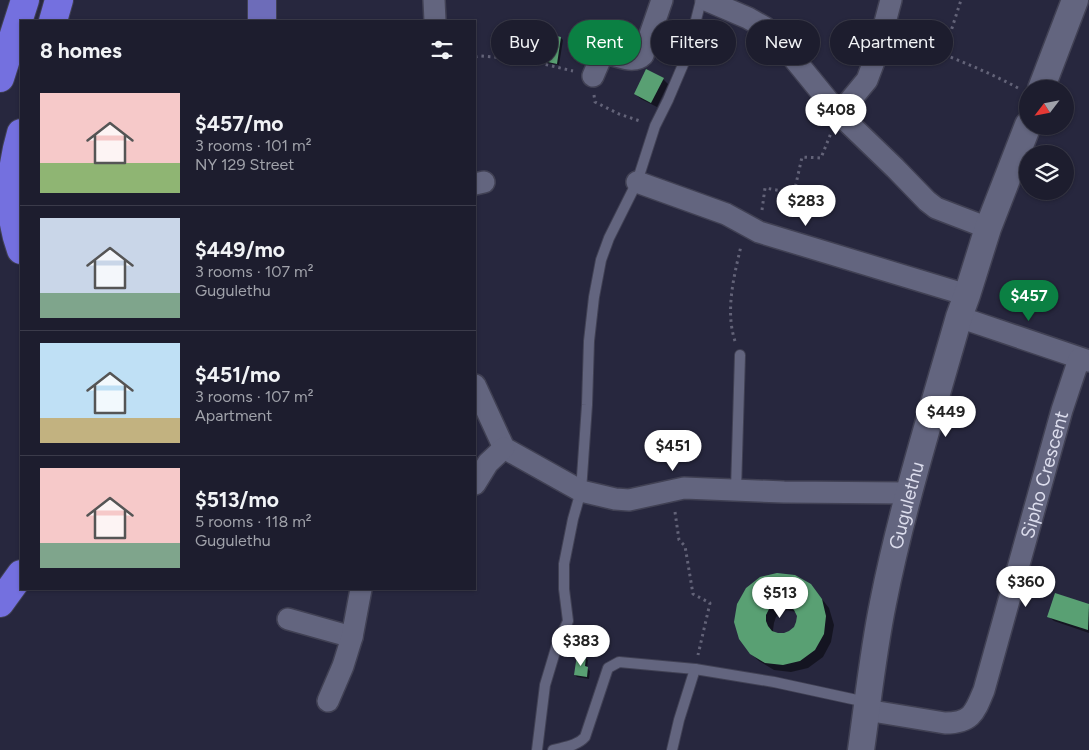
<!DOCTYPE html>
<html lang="en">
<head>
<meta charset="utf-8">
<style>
	:root { --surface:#1d1d2e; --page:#2a2a3a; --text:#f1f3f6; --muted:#a0a2aa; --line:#3b3b4a; --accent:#0b8043 }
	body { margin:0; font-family:Figtree,sans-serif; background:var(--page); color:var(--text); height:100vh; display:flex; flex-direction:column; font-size:19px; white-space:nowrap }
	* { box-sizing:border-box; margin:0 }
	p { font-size:16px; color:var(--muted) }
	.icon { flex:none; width:28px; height:28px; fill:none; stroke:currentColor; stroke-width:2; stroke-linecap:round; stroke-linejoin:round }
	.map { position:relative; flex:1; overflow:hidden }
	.panel { position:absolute; left:20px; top:20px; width:456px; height:570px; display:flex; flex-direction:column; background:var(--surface); border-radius:0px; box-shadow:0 1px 4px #0004,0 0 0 1px var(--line) }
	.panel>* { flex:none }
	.guide { position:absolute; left:491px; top:20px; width:475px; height:45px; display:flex; gap:10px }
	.needle { width:32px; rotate:238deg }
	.tools { position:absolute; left:1019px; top:80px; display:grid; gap:10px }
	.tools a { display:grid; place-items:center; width:55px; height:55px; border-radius:50%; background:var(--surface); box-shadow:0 1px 4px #0004,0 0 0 1px var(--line); font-size:25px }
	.price { position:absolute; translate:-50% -42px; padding:0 11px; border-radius:18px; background:#fff; color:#222; font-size:16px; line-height:32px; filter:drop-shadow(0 1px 2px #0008) }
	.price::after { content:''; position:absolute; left:50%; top:30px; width:15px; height:11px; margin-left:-8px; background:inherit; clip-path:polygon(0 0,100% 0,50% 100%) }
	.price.active { background:var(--accent); color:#fff }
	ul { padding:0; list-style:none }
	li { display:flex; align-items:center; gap:15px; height:125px; padding:0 20px }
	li+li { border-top:1px solid var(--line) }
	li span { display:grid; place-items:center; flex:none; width:140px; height:100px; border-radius:0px; color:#555 }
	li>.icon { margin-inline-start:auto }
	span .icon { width:60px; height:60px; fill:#fffc; stroke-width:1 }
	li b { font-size:21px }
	h2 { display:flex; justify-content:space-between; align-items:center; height:60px; padding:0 20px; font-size:21px }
	.tag { padding:0 18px; border-radius:22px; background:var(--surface); box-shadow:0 1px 4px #0004,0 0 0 1px var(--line); font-size:18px; line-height:45px }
	.tag.active { background:var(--accent); color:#fff }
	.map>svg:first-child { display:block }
</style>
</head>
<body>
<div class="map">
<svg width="1089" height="750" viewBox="0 0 1089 750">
	<rect width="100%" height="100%" fill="#27273e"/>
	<g fill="#0007" fill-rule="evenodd">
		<polygon points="561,38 563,40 559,65 546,63 544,61"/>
		<polygon points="663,79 668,84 657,107 641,99 635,94"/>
		<path d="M810,585L818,594L829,608L834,625L831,642L823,657L808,668L791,672L774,670L759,661L750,653L735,622ZM787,610L796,612L798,616L795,628L784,635L774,633L773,630L774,623L776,617L781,613Z"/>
		<polygon points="1056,594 1089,605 1089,633 1054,621 1048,616"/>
		<polygon points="586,658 588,660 587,668 590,671 589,679 577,677 575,675"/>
	</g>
	<g fill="#59a073" fill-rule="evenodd">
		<polygon points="548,34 561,37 557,64 543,61"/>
		<polygon points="646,69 664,78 651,103 634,94"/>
		<path d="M777,573L795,575L811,584L822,599L826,616L824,634L815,650L800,661L783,665L765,663L750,654L739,639L734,622L737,604L746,588L760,577ZM779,603H785L790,606L794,610L797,616L796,622L794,627L789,631L784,633H778L772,631L768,626L766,621V615L769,609L773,605Z"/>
		<polygon points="1055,593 1089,604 1088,630 1047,617"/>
		<polygon points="577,655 586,657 585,666 588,667 587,677 574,675"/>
	</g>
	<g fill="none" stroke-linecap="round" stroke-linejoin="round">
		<g stroke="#414154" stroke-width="12">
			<g id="service">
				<polyline points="736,490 740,355"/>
				<polyline points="537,750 545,685 557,645 568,621 564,589 564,564 573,519 581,491 587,405 589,341 594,297 601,260 609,238 637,182 655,126 668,100 685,60 693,32 701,0"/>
				<path d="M553,750C564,747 577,746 585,737L608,668L619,662L695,669"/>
				<polyline points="672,750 679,720 695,669 774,682 866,702"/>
			</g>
		</g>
		<g stroke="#414154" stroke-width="24">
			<g id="minor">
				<polyline points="434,0 435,21"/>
				<polyline points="706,0 748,18 764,27 777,38 839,114 895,168 927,201 936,208 988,228"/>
				<path d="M593,76L602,55L604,54C617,54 633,65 643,55L662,0"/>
				<polyline points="839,114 867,80 876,56 891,0"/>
				<polyline points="637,182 726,214 759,232 967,295"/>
				<polyline points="475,184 484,182"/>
				<polyline points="959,317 1089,361"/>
				<polyline points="475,385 504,448 581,491 615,499 629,500 684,488 784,492 908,493"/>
				<polyline points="475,484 488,463 504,448"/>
				<polyline points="288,619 352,637"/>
				<polyline points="328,701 343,666 352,637 361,589"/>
				<path id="s1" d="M866,710L945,723C972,723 975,712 984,690L1062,410L1079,359"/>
			</g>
		</g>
		<g stroke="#414154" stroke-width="29">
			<g id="tertiary">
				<polyline points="1041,89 1075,0"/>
				<path id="s2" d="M861,750C868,701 873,652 883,603C902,507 932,412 959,317L967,295L988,228L1028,125"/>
			</g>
		</g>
		<g stroke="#414154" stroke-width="30">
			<polyline id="primary" points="262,0 262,21"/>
		</g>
		<g stroke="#414154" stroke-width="30">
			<g id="motorway">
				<polyline points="53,21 59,0"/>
				<polyline points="0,78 25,0"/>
				<path d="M21,133C10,171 7,212 21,250"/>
				<polyline points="0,603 21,574"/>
			</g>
		</g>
		<g stroke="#636378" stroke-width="3" stroke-dasharray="2.5 4" stroke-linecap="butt">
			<path d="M902,39C941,53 981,68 1018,88"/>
			<polyline points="945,54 952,28 961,0"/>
			<polyline points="475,57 481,56 522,59 573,71"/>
			<polyline points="594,95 595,102 619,114 640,121"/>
			<polyline points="762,210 765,188 794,193 802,157 821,158 831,133"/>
			<path d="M735,341C725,311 734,276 741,246"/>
			<polyline points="675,512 679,540 685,546 693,594 710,603 698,655"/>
			<polyline points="582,627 598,645 612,648"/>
		</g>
		<use href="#service" stroke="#63657f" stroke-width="10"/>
		<use href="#minor" stroke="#63657f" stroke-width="21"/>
		<use href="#tertiary" stroke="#63657f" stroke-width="26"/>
		<use href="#primary" stroke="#6d6cb9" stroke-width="28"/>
		<use href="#motorway" stroke="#7470df" stroke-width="28"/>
	</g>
	<g text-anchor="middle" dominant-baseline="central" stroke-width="5" stroke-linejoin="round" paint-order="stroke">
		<g font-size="19" fill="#dcdded" stroke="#27273e">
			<text stroke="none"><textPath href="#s1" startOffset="360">Sipho Crescent</textPath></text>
			<text stroke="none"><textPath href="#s2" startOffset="249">Gugulethu</textPath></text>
		</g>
	</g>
</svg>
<div class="tools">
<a><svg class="needle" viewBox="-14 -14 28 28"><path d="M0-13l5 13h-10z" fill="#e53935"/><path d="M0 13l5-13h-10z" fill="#a0a2aa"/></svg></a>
<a><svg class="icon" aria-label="layers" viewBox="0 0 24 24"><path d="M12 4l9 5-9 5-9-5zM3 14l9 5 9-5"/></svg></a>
</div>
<b class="price" style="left:836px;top:136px">$408</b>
<b class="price" style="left:806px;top:227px">$283</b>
<b class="price active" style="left:1029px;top:322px">$457</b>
<b class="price" style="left:946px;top:438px">$449</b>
<b class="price" style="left:673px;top:472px">$451</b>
<b class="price" style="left:1026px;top:608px">$360</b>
<b class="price" style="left:780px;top:619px">$513</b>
<b class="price" style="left:581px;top:667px">$383</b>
<div class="guide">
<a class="tag">Buy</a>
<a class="tag active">Rent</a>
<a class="tag">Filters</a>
<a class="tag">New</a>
<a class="tag">Apartment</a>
</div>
<section class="panel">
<h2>8 homes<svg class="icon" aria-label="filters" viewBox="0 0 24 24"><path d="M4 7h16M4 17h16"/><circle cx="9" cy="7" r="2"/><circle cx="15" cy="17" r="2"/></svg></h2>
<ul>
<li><span style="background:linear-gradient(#f6c9c9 70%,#8fb573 0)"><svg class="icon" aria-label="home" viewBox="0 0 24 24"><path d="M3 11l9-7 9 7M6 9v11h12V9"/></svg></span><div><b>$457/mo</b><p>3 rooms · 101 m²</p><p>NY 129 Street</p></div></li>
<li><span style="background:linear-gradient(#c9d6e8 75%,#7fa58c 0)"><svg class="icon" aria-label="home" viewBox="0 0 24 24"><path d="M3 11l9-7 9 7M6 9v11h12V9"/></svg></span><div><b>$449/mo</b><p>3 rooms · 107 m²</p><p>Gugulethu</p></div></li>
<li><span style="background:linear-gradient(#bfe0f5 75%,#c2b280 0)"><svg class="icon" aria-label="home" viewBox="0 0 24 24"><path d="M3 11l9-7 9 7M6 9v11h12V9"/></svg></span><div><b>$451/mo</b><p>3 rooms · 107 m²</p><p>Apartment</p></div></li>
<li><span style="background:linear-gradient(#f6c9c9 75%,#7fa58c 0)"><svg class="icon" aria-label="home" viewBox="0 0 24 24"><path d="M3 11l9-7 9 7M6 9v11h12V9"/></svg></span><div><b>$513/mo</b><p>5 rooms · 118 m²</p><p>Gugulethu</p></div></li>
</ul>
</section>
</div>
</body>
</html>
